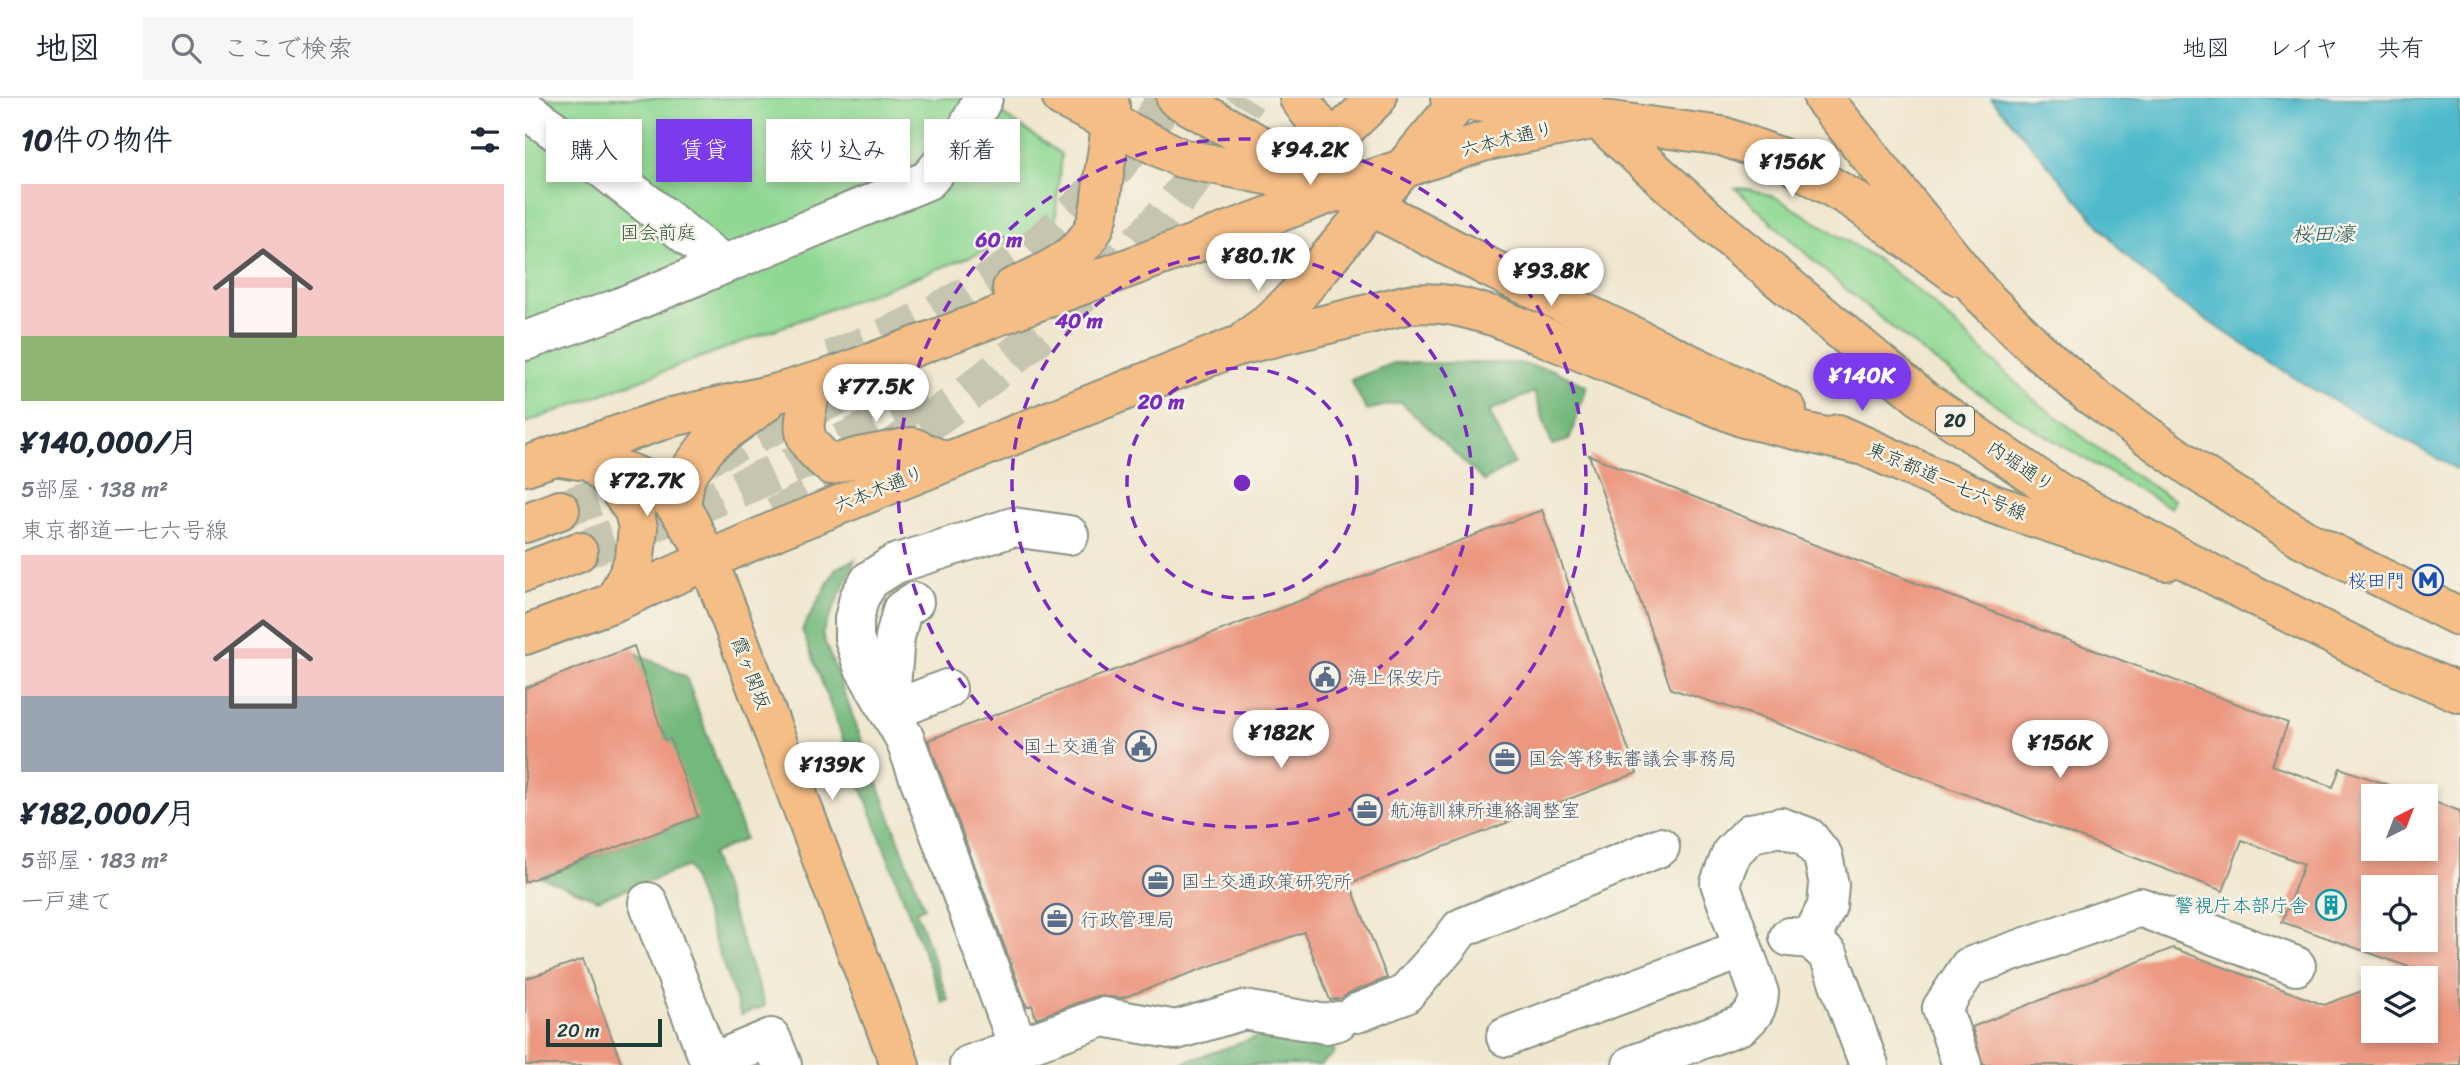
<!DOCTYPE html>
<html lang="ja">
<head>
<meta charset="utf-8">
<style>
	:root { --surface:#fff; --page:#f6f6f7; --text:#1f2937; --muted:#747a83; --line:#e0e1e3; --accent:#7c3aed }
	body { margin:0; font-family:Sriracha,"Klee One",sans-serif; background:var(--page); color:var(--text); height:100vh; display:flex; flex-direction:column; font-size:26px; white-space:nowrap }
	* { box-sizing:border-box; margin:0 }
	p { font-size:23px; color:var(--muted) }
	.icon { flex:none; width:38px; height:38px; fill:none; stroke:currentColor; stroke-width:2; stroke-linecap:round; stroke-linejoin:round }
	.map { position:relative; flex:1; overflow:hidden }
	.drawer { display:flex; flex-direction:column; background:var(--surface); width:525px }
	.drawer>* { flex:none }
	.hud { position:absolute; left:21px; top:21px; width:665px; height:63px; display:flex; gap:14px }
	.needle { width:46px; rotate:42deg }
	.buttons { position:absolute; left:1836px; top:686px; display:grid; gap:14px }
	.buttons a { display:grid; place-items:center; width:77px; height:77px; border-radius:0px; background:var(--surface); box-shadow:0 4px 10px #0003; font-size:35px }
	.scale { position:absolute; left:21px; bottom:18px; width:116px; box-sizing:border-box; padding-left:7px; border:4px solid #1f3d34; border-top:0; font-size:19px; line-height:24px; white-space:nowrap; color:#1f3d34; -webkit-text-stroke:5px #f7f3e8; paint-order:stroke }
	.price { position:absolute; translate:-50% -60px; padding:0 16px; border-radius:24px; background:#fff; color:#222; font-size:23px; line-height:46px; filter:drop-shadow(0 2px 4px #0008) }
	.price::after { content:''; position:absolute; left:50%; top:42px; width:21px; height:16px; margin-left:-10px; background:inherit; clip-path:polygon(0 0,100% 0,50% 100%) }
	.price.current { background:var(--accent); color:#fff }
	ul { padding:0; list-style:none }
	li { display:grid; align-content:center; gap:14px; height:371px; padding:0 21px }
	li span { display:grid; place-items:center; height:217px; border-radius:0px; color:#555 }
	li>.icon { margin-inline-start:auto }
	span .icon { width:126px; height:126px; fill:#fffc; stroke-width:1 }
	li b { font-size:30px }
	h2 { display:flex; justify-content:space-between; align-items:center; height:84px; padding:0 21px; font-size:30px }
	.chip { padding:0 24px; border-radius:0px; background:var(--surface); box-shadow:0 4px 10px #0003; font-size:24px; line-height:63px }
	.chip.current { background:var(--accent); color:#fff }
	header { display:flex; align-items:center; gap:42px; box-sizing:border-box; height:98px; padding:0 35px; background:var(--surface); border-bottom:2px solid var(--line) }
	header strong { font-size:33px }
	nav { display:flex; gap:38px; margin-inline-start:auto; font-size:24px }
	.search { width:490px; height:63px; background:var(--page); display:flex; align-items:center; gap:18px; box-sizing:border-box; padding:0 24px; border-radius:0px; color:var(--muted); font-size:26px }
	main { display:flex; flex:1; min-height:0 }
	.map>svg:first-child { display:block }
</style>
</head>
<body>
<header>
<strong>地図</strong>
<div class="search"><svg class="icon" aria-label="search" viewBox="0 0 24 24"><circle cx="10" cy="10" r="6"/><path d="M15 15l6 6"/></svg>ここで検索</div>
<nav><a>地図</a><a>レイヤ</a><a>共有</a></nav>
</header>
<main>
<section class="drawer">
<h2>10件の物件<svg class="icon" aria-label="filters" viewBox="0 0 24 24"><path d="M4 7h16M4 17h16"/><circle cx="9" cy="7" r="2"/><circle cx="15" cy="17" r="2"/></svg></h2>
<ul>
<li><span style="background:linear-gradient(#f6c9c9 70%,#8fb573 0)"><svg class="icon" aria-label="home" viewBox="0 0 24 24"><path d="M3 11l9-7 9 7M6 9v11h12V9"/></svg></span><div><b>¥140,000/月</b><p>5部屋 · 138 m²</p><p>東京都道一七六号線</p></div></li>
<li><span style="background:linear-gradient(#f6c9c9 65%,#9aa5b1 0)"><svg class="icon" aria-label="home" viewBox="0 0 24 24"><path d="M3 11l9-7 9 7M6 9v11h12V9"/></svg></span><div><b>¥182,000/月</b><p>5部屋 · 183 m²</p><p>一戸建て</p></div></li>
</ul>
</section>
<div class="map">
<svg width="1935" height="967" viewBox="0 0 1935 967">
	<rect width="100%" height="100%" fill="#f7f3e8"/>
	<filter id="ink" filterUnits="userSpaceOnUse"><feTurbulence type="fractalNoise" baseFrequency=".0143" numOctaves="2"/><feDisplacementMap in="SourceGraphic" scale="14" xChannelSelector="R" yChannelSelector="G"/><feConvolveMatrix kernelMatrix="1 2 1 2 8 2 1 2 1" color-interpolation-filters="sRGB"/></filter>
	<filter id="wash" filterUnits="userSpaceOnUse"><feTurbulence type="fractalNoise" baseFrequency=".00686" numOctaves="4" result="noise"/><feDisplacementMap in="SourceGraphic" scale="28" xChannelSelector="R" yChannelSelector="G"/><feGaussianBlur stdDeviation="1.57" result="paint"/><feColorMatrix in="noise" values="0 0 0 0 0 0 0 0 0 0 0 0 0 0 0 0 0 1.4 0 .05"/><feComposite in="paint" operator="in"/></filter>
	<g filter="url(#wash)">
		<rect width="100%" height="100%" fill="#f0e7cf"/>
		<g fill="#8fd893" stroke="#578a64" stroke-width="2">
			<polygon points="0,0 454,0 536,56 530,127 0,325"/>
			<path d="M1210,90L1224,91L1250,99L1353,162L1402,200L1508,301L1600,371L1649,402L1646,410C1590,377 1531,346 1476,310C1380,246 1293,169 1210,90Z"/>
		</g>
		<g fill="#73b87d" stroke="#497a58" stroke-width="2">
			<polygon points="868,265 992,265 1028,272 1062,288 1044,342 1027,347 1009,294 964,313 989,365 959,383 876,304 841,312 826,282"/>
			<polygon points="330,462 297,536 399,809 391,813 423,902 418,905 277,532 311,470"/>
			<polygon points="111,555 161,579 220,741 186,756 240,908 216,917 163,768 73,802 15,779 172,719 0,697 0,644"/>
			<polygon points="802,931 810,955 795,967 651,967 733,939"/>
		</g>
		<polygon fill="#4eb9cb" stroke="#367b80" stroke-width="2" points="1466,0 1935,0 1935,373 1779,286 1645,198 1599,156"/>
		<g id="blocks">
			<g fill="#ec9881" fill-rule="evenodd">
				<path d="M1064,357L1282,444L1763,625L1747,667L1808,689L1815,670L1894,698H1848V751H1900V701L1935,713V967H1458L1447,929L1648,850L1799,907L1848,889V933H1900V880H1871L1893,872L1757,824L1779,766L1717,742L1698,793L1238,620L1146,591ZM1848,789H1900V842H1848Z"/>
				<polygon points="1017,412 1112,675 825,785 862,880 824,895 817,900 805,902 779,834 597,900 571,898 511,920 507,907 502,909 403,642"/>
				<polygon points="109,548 140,643 145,641 173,719 0,784 0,590"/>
				<polygon points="58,861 97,967 0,967 0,881"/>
			</g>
		</g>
	</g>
	<g filter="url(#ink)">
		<use href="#blocks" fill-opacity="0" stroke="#889282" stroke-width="2"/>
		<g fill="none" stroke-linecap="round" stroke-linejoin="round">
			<g stroke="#c6c5b0" stroke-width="38" stroke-dasharray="38 19" stroke-linecap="butt">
				<path d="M306,261C346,245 386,229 423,208C513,160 587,84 642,0"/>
				<polyline points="179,360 324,293 368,270"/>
				<polyline points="35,412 122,381"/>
				<path d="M250,418C367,358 464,286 559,195C581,175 604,155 625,133C662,93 694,47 721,0"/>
				<path d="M53,454C172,408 292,363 403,299"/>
			</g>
			<g stroke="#889282" stroke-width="42">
				<g id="minor">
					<polyline points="0,11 33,35 198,166"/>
					<polyline points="0,243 91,211 403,82 436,43 458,0"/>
					<polyline points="389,504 377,512 370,539 364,614 422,591"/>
					<polyline points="123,804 186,967"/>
					<polyline points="1264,839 1286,841 1304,858 1344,967"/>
					<polyline points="832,915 879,897 921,850 936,830 1135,749"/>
					<polyline points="981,939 1218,851"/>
					<polyline points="493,948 379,639 338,568 329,540 329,521 334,500 345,482 370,466 488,429 544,437"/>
					<polyline points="186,965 246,940 257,967"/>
					<polyline points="444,967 578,919 651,932 719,912 801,926 813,923"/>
					<path d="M1107,967L1216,927C1228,917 1233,911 1234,895L1195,785L1207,754L1226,735L1256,729L1283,739L1298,758L1304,787L1302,808L1286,841"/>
					<polyline points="1437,967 1417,910 1444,869 1615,809 1771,868"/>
				</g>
			</g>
			<g stroke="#889282" stroke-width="42">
				<g id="major">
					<polyline points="537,0 656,60 782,85"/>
					<polyline points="651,0 815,92 965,170 1262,312"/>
					<polyline points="774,0 798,33 812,67"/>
					<polyline points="925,0 1042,17"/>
					<polyline points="756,80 804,46 852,0"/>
					<path d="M487,190C520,175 562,158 573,119C576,106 577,90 579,76C583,50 588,26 584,0"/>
					<polyline points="723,240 748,222 774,195 937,0"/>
					<path d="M287,285C280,329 268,336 306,367L334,359L387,349L421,364"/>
					<polyline points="240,305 185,345 161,377 156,407 183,462 205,519 375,967"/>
					<polyline points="1313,336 1468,406 1641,463"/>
					<polyline points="29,358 67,364 90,386 109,413 113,430 110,459 104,475 89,504"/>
					<path d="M69,365C113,374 143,388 165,430"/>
					<polyline points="0,368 147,319 253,295 310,278 815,92 957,44 1072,21 1197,38 1255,59 1329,102 1434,178"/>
					<path d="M0,537L89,504L254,431L709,249L884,206C920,203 937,209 971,219L1219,320L1335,347"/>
				</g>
			</g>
			<g stroke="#889282" stroke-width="42">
				<g id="highway">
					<polyline points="1049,0 1186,124 1399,302 1533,394 1700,483 1862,564 1935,595"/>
					<polyline points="1298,0 1457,197 1512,251 1564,296 1674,375 1777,440 1935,519"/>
					<polyline points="0,425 35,412"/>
					<polyline points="0,474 53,454"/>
				</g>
			</g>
			<use href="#minor" stroke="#fff" stroke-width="38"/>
			<use href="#major" stroke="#f6be87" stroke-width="38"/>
			<use href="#highway" stroke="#f6be87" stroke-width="38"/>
		</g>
	</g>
	<g fill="none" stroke="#7b2cbf" stroke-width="3.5" stroke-dasharray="12 9">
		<circle cx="717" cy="385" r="115"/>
		<circle cx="717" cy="385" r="230"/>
		<circle cx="717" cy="385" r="344"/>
	</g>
	<defs>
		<g id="metro-ring" transform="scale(1.575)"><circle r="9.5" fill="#f7f3e8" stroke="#1a4fb4" stroke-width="1.5"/><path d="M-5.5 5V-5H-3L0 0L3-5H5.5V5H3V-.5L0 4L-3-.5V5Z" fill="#1a4fb4"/></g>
		<g id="civic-ring" transform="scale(1.575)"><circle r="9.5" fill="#f7f3e8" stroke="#5c6f8a" stroke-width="1.5"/><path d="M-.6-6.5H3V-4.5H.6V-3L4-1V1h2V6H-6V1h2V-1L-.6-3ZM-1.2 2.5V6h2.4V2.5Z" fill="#5c6f8a"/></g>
		<g id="office-ring" transform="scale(1.575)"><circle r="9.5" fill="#f7f3e8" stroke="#5c6f8a" stroke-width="1.5"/><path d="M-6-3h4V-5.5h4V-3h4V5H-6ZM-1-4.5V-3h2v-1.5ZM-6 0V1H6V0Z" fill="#5c6f8a"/></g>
		<g id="building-ring" transform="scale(1.575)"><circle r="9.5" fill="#f7f3e8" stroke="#0f9aa8" stroke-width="1.5"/><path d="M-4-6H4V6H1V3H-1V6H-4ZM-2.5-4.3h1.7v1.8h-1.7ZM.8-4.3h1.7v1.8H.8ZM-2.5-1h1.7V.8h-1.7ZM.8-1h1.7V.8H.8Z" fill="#0f9aa8"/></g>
	</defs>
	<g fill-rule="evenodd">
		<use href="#metro-ring" x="1903" y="482"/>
		<use href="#civic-ring" x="800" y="579"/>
		<use href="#civic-ring" x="616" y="648"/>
		<use href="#office-ring" x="980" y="660"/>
		<use href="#office-ring" x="842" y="712"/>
		<use href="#office-ring" x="633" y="783"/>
		<use href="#building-ring" x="1806" y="807"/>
		<use href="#office-ring" x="532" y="821"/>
	</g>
	<g text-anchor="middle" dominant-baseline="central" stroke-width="5" stroke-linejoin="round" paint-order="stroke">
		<rect fill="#f7f3e8" stroke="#60746a" stroke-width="2" x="1411" y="308.5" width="38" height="29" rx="5"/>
		<g font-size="18" font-weight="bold" fill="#1f3d34">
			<text x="1430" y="323">20</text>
		</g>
		<g font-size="19" fill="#1f3d34" stroke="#f7f3e8">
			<text transform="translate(982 41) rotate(-14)">六本木通り</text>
			<text transform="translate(1496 368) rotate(34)">内堀通り</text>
			<text transform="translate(1422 383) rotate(23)">東京都道一七六号線</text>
			<text transform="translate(354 391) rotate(-22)">六本木通り</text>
			<text transform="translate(226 575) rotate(69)">霞ヶ関坂</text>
		</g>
		<g font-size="19" fill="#355c47" stroke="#f7f3e8">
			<text x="133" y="134">国会前庭</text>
		</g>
		<g font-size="19" fill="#164399" stroke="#f7f3e8" text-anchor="end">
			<text x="1880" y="482">桜田門</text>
		</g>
		<g font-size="19" fill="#4e5e75" stroke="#f7f3e8" text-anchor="start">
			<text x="823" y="579">海上保安庁</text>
			<text x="593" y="648" text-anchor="end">国土交通省</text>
			<text x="1003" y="660">国会等移転審議会事務局</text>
			<text x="865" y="712">航海訓練所連絡調整室</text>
			<text x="656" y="783">国土交通政策研究所</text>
			<text x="555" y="821">行政管理局</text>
		</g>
		<g font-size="19" fill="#0d838f" stroke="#f7f3e8" text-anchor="end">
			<text x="1783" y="807">警視庁本部庁舎</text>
		</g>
		<g font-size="21" font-style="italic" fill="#2b5c5a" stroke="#f7f3e8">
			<text x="1798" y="136">桜田濠</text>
		</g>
	</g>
	<circle cx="717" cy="385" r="10" fill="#7b2cbf" stroke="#f7f3e8" stroke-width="3.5"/>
	<g font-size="21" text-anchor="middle" font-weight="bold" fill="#7b2cbf" stroke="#f7f3e8" stroke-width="5" stroke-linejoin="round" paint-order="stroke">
		<text x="474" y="149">60 m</text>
		<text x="554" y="230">40 m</text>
		<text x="636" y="311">20 m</text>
	</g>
</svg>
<div class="buttons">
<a><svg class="needle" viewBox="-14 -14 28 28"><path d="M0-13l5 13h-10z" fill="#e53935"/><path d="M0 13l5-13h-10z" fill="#747a83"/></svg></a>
<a><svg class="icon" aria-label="locate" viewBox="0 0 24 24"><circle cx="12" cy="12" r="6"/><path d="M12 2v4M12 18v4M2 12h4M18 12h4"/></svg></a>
<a><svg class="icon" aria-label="layers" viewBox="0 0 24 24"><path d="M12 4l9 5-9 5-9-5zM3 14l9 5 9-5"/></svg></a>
</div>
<div class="scale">20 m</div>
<b class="price" style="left:785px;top:89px">¥94.2K</b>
<b class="price" style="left:1267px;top:101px">¥156K</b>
<b class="price" style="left:733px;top:195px">¥80.1K</b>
<b class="price" style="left:1026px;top:210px">¥93.8K</b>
<b class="price current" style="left:1337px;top:315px">¥140K</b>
<b class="price" style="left:351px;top:326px">¥77.5K</b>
<b class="price" style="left:122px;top:420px">¥72.7K</b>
<b class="price" style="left:756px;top:672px">¥182K</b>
<b class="price" style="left:1535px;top:682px">¥156K</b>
<b class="price" style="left:307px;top:704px">¥139K</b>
<div class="hud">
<a class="chip">購入</a>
<a class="chip current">賃貸</a>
<a class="chip">絞り込み</a>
<a class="chip">新着</a>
</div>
</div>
</main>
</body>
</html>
